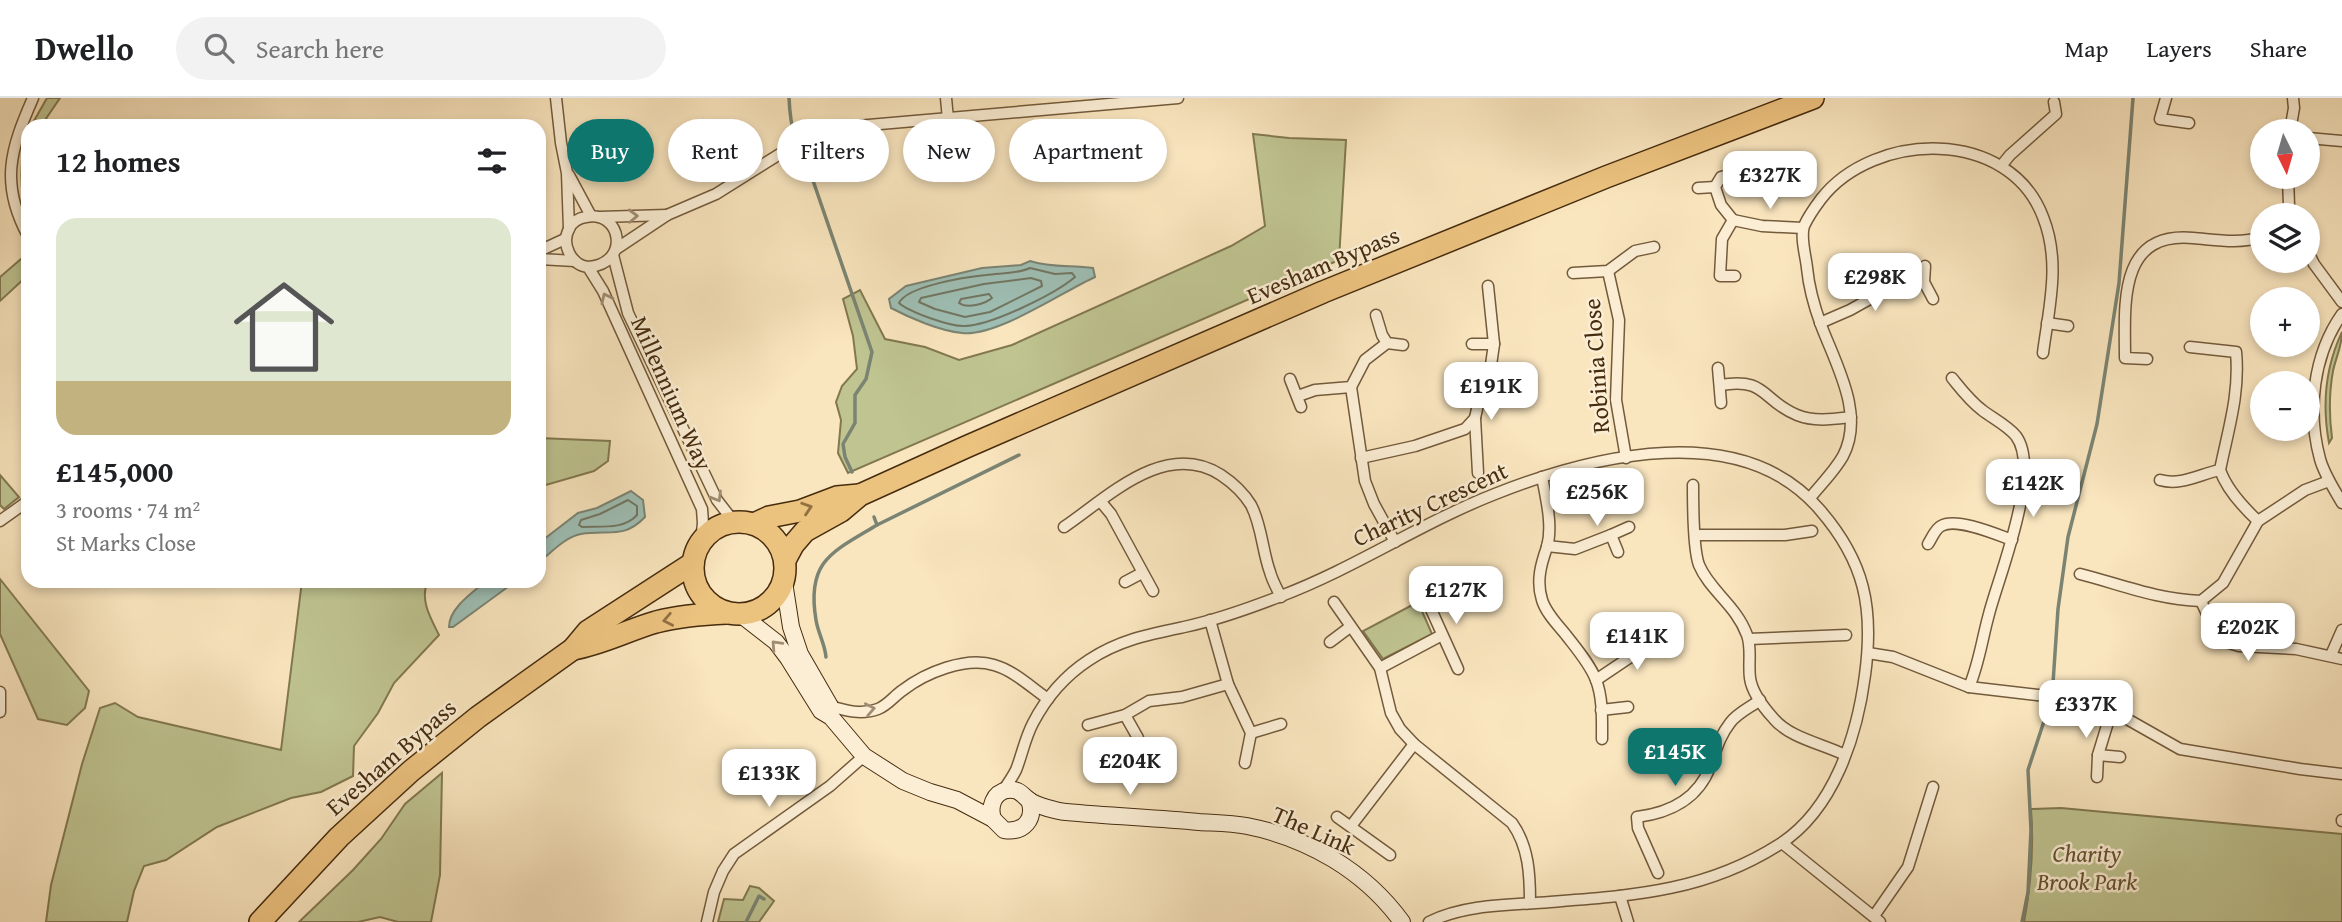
<!DOCTYPE html>
<html lang="en">
<head>
<meta charset="utf-8">
<style>
	:root { --surface:#fff; --page:#f2f2f2; --text:#202124; --muted:#757577; --line:#e0e0e0; --accent:#0f766e }
	body { margin:0; font-family:"Gentium Book Plus",serif; background:var(--page); color:var(--text); height:100vh; display:flex; flex-direction:column; font-size:26px; white-space:nowrap }
	* { box-sizing:border-box; margin:0 }
	p { font-size:23px; color:var(--muted) }
	.icon { flex:none; width:38px; height:38px; fill:none; stroke:currentColor; stroke-width:2; stroke-linecap:round; stroke-linejoin:round }
	.map { position:relative; flex:1; overflow:hidden }
	.sheet { position:absolute; left:21px; top:21px; width:525px; height:469px; display:flex; flex-direction:column; background:var(--surface); border-radius:21px; box-shadow:0 4px 10px #0003 }
	.sheet>* { flex:none }
	.top-card { position:absolute; left:567px; top:21px; width:665px; height:63px; display:flex; gap:14px }
	.needle { width:46px; rotate:175deg }
	.controls { position:absolute; left:2250px; top:21px; display:grid; gap:14px }
	.controls a { display:grid; place-items:center; width:70px; height:70px; border-radius:50%; background:var(--surface); box-shadow:0 4px 10px #0003; font-size:35px }
	.price { position:absolute; translate:-50% -60px; padding:0 16px; border-radius:14px; background:#fff; color:#222; font-size:23px; line-height:46px; filter:drop-shadow(0 2px 4px #0008) }
	.price::after { content:''; position:absolute; left:50%; top:42px; width:21px; height:16px; margin-left:-10px; background:inherit; clip-path:polygon(0 0,100% 0,50% 100%) }
	.price.selected { background:var(--accent); color:#fff }
	ul { padding:0; list-style:none }
	li { display:grid; align-content:center; gap:14px; height:371px; padding:0 35px }
	li span { display:grid; place-items:center; height:217px; border-radius:21px; color:#555 }
	li>.icon { margin-inline-start:auto }
	span .icon { width:126px; height:126px; fill:#fffc; stroke-width:1 }
	li b { font-size:30px }
	h2 { display:flex; justify-content:space-between; align-items:center; height:84px; padding:0 35px; font-size:30px }
	.tag { padding:0 24px; border-radius:32px; background:var(--surface); box-shadow:0 4px 10px #0003; font-size:24px; line-height:63px }
	.tag.selected { background:var(--accent); color:#fff }
	header { display:flex; align-items:center; gap:42px; box-sizing:border-box; height:98px; padding:0 35px; background:var(--surface); border-bottom:2px solid var(--line) }
	header strong { font-size:33px }
	nav { display:flex; gap:38px; margin-inline-start:auto; font-size:24px }
	.search { width:490px; height:63px; background:var(--page); display:flex; align-items:center; gap:18px; box-sizing:border-box; padding:0 24px; border-radius:38px; color:var(--muted); font-size:26px }
	.map>svg:first-child { display:block }
</style>
</head>
<body>
<header>
<strong>Dwello</strong>
<div class="search"><svg class="icon" aria-label="search" viewBox="0 0 24 24"><circle cx="10" cy="10" r="6"/><path d="M15 15l6 6"/></svg>Search here</div>
<nav><a>Map</a><a>Layers</a><a>Share</a></nav>
</header>
<div class="map">
<svg width="2342" height="824" viewBox="0 0 2342 824">
	<rect width="100%" height="100%" fill="#f9e5be"/>
	<filter id="stains"><feTurbulence type="fractalNoise" baseFrequency=".00286" numOctaves="4"/><feColorMatrix values="0 0 0 0 .2 0 0 0 0 .09 0 0 0 0 .02 0 0 0 .5 -.17"/></filter>
	<radialGradient id="worn" r=".72"><stop offset=".6" stop-color="#630" stop-opacity="0"/><stop offset="1" stop-color="#630" stop-opacity=".3"/></radialGradient>
	<g fill="#bfc491" stroke="#827850" stroke-width="2">
		<polygon points="47,0 60,0 41,28 31,28"/>
		<polygon points="1253,36 1289,40 1346,42 1339,162 848,375 838,355 841,322 836,304 842,288 857,271 853,238 843,201 860,192 885,241 925,249 959,262 1012,247 1231,148 1265,128"/>
		<path d="M28,37V119C20,93 19,64 28,37Z"/>
		<polygon points="21,161 28,170 28,177 0,203 0,179"/>
		<path d="M2342,234C2342,248 2336,259 2333,273C2329,295 2329,317 2332,340L2329,345C2322,307 2325,270 2342,234Z"/>
		<polygon points="539,340 610,343 608,363 594,373 539,389"/>
		<polygon points="0,377 19,399 4,411 0,407"/>
		<polygon points="0,481 89,593 85,610 67,627 38,621 0,536"/>
		<path d="M302,483H428C419,501 431,521 439,537L394,585L378,615L354,648L353,678L321,694L291,700L217,729L166,762L144,768L134,793L127,824H46L51,787L82,666L100,610L115,605L138,619L281,652Z"/>
		<polygon points="1418,504 1432,536 1383,561 1363,533"/>
		<polygon points="442,675 440,777 431,824 398,824 380,819 358,824 299,824 353,772 381,741 405,706"/>
		<path d="M2061,710L2342,736V824H2024C2031,787 2034,749 2031,711Z"/>
		<polygon points="750,788 759,790 774,803 759,824 718,824 724,801 743,802"/>
	</g>
	<g fill="#9ebfb5" stroke="#7b8473" stroke-width="2">
		<path d="M1030,163C1051,170 1071,167 1093,170L1095,179C1062,194 997,239 962,235C940,233 910,220 891,210L889,201L906,188L982,170L1021,167Z"/>
		<path d="M631,393L643,402L645,419C623,442 608,431 581,436C565,439 552,454 539,464V445L578,415L597,410Z"/>
		<path d="M486,483H516L453,529H449C449,510 473,494 486,483Z"/>
	</g>
	<g fill="none" stroke-linecap="round" stroke-linejoin="round">
		<g stroke="#727662" stroke-width="2">
			<path d="M1030,170L1055,176L1072,175L1075,179C1055,196 992,227 965,228C951,229 909,214 899,205C907,188 966,179 986,177C1001,175 1017,176 1030,170Z"/>
			<polygon points="1031,180 1041,183 1042,188 990,214 965,219 935,211 919,204 921,200 984,186"/>
			<path d="M989,196L992,200C985,206 967,211 959,205L961,201Z"/>
			<path d="M628,402L637,408V417C624,432 600,428 582,429L579,427L581,422L600,416Z"/>
		</g>
		<g stroke="#7b8473" stroke-width="3.5">
			<path d="M789,0C790,23 794,49 808,68L872,254L866,281L855,297V325L843,346L845,359L852,374"/>
			<polyline points="877,427 1019,357"/>
			<path d="M826,559C825,546 818,535 816,522C806,463 832,454 877,427L874,419"/>
			<polyline points="2053,585 2058,511 2068,439 2097,326 2119,185 2133,0"/>
			<polyline points="746,824 759,798 764,801"/>
			<polyline points="2022,824 2028,794 2031,732 2028,672 2046,617"/>
		</g>
		<g stroke="#735a3b" stroke-width="13">
			<g id="street">
				<polyline points="556,0 561,45 567,75 569,131"/>
				<polyline points="946,0 948,21"/>
				<polyline points="2166,0 2160,21 2189,25"/>
				<polyline points="2290,33 2294,10 2293,0"/>
				<polyline points="2308,40 2342,43"/>
				<polyline points="2001,68 2010,57 2056,16 2054,4"/>
				<polyline points="569,77 591,118"/>
				<polyline points="2288,79 2289,108 2292,117"/>
				<polyline points="1698,90 1715,89"/>
				<polyline points="600,119 667,117"/>
				<polyline points="1733,122 1762,128 1803,130"/>
				<path d="M28,138C0,86 10,52 33,0"/>
				<polyline points="616,151 667,117 716,96 791,49 834,30 1178,0"/>
				<polyline points="539,153 565,141"/>
				<polyline points="2308,154 2314,166 2342,204"/>
				<polyline points="613,157 628,215 717,402 734,424"/>
				<polyline points="539,161 575,163"/>
				<polyline points="1925,168 1924,184 1933,201"/>
				<path d="M588,169C631,166 622,112 586,119C579,120 572,124 569,131C561,146 571,167 588,169L603,193L702,411L703,425L701,443"/>
				<polyline points="1608,173 1619,222 1616,302 1626,360"/>
				<polyline points="1573,175 1608,173 1635,153 1654,149"/>
				<polyline points="1735,178 1720,178 1722,141 1733,122 1721,107 1715,89 1721,79 1762,68"/>
				<path d="M2342,216C2313,257 2307,313 2320,361C2324,376 2334,391 2342,405"/>
				<polyline points="1376,217 1382,237 1387,245 1403,247"/>
				<polyline points="1820,225 1850,212 1893,188 1924,184"/>
				<polyline points="2047,225 2068,228"/>
				<polyline points="1472,246 1494,246"/>
				<path d="M2190,249L2236,254C2240,296 2228,332 2220,372C2227,392 2243,409 2258,423"/>
				<path d="M2147,261L2125,260C2125,208 2117,133 2193,140C2218,142 2238,146 2263,139"/>
				<polyline points="1718,270 1721,305"/>
				<path d="M1952,280C1961,291 1970,303 1982,312C1992,320 2007,327 2016,338C2042,373 1999,477 1989,516C1982,541 1979,566 1969,589"/>
				<polyline points="1290,281 1301,309"/>
				<path d="M1720,287C1767,279 1761,302 1797,317C1814,324 1834,321 1851,319"/>
				<polyline points="1351,289 1365,383 1374,406 1395,444"/>
				<polyline points="1298,298 1315,292 1351,289 1365,262 1387,245"/>
				<polyline points="1475,320 1478,375"/>
				<polyline points="1361,360 1415,348 1465,331 1475,320 1479,302 1489,281 1494,246 1488,188"/>
				<path d="M1542,379C1546,400 1553,428 1547,449C1541,466 1536,483 1542,502C1546,515 1557,526 1566,537C1576,550 1590,566 1596,582C1603,600 1602,622 1602,641"/>
				<path d="M2160,382C2181,388 2200,376 2220,372"/>
				<path d="M1693,387C1693,404 1693,451 1699,467C1710,493 1736,507 1747,537C1752,550 1748,566 1750,580C1752,595 1764,610 1774,621C1790,640 1823,646 1845,657"/>
				<path d="M1810,400C1821,386 1834,374 1843,358C1865,316 1836,267 1821,227C1814,208 1809,190 1807,170C1806,159 1800,139 1804,128C1808,119 1815,109 1821,101C1874,33 2009,29 2043,119C2061,164 2049,209 2043,255"/>
				<polyline points="1101,404 1111,416 1153,493"/>
				<polyline points="0,423 28,403"/>
				<path d="M1064,429C1107,400 1165,341 1221,377C1233,385 1243,394 1251,407C1262,428 1262,452 1270,474C1272,482 1277,491 1281,499"/>
				<polyline points="1695,437 1785,437 1812,433"/>
				<path d="M1928,446C1932,440 1935,431 1941,428C1956,419 1996,436 2012,442"/>
				<polyline points="1547,448 1575,451 1611,437"/>
				<polyline points="1618,454 1611,437 1629,429"/>
				<path d="M2080,476C2123,487 2155,501 2201,503L2223,485L2258,423L2305,392L2329,383"/>
				<polyline points="1125,484 1142,475"/>
				<polyline points="1425,498 1458,571"/>
				<polyline points="2201,503 2214,531 2229,545 2239,548 2296,551 2342,561"/>
				<path d="M1334,504L1380,570L1391,615L1400,631L1414,646L1512,725C1529,749 1530,777 1530,805"/>
				<polyline points="1210,522 1228,586 1251,635 1245,665"/>
				<polyline points="1749,541 1846,537"/>
				<polyline points="1330,544 1350,529"/>
				<polyline points="1868,555 1893,559 1969,589 2097,604 2180,651 2300,671 2342,676"/>
				<polyline points="2331,557 2342,532"/>
				<polyline points="1380,570 1442,537"/>
				<polyline points="1596,582 1660,539"/>
				<polyline points="0,594 0,614"/>
				<path d="M830,608C846,613 862,617 878,611C888,607 894,598 903,592C925,575 966,558 994,567C1013,572 1032,590 1048,601"/>
				<polyline points="1601,612 1628,609"/>
				<polyline points="1125,617 1138,640"/>
				<polyline points="1088,627 1125,617 1149,603 1182,599 1228,586"/>
				<polyline points="1251,635 1281,626"/>
				<polyline points="2098,657 2120,659"/>
				<polyline points="2097,679 2098,657 2112,611"/>
				<path d="M1002,694C1007,687 1012,680 1016,672C1022,657 1025,640 1033,625C1046,600 1066,577 1089,562C1119,542 1150,536 1184,529C1217,522 1250,510 1281,498C1355,470 1421,425 1495,396C1593,357 1742,320 1820,412C1865,464 1874,510 1865,577C1857,638 1834,711 1780,746C1702,796 1625,798 1536,805C1500,807 1462,808 1429,824"/>
				<polyline points="1337,719 1390,757"/>
				<polyline points="2342,723 2342,722"/>
				<polyline points="1351,728 1414,646"/>
				<polyline points="1782,745 1880,824"/>
				<path d="M1658,775L1638,730L1637,719C1669,715 1698,701 1710,669C1716,653 1719,639 1730,625C1737,615 1751,609 1760,602"/>
				<polyline points="1620,798 1628,824"/>
				<polyline points="1874,818 1908,769 1933,689"/>
				<polyline points="707,824 714,794 723,773 734,756 830,688 864,658"/>
			</g>
		</g>
		<g stroke="#462c0f" stroke-width="18">
			<g id="secondary">
				<polyline points="784,484 791,529 800,556 830,608 831,613"/>
				<path d="M740,516L776,544L788,560L821,613L831,619L864,658L903,683L930,694L957,702L993,721L1004,732C1024,735 1036,721 1029,702"/>
				<path d="M993,721C989,709 993,695 1007,692C1019,690 1022,697 1030,703C1038,708 1056,713 1066,714C1110,718 1154,720 1199,724C1215,725 1231,725 1247,728C1308,740 1365,773 1402,824"/>
			</g>
		</g>
		<g stroke="#462c0f" stroke-width="24">
			<g id="highway">
				<circle cx="739" cy="470" r="46"/>
				<polyline points="754,426 769,419 800,413 837,399 859,397"/>
				<polyline points="785,462 793,447 805,433 841,413 860,397 966,349 1323,194 1606,79 1813,0"/>
				<path d="M573,551C602,546 628,532 656,524C679,518 703,516 727,515"/>
				<polyline points="260,824 339,739 411,673 478,619 573,551 588,533 693,465"/>
			</g>
		</g>
		<use href="#street" stroke="#fbeed5" stroke-width="10"/>
		<use href="#secondary" stroke="#fbeed5" stroke-width="16"/>
		<use href="#highway" stroke="#ecc27f" stroke-width="21"/>
	</g>
	<defs><path id="oneway-chevron" d="M-2-3.5L2.5 0L-2 3.5" fill="none" stroke-width="1.6" stroke-linecap="round" stroke-linejoin="round" transform="scale(1.75)"/></defs>
	<g stroke="#a08d72">
		<use href="#oneway-chevron" transform="translate(633 118) rotate(-2)"/>
		<use href="#oneway-chevron" transform="translate(606 200) rotate(-115)"/>
		<use href="#oneway-chevron" transform="translate(717 399) rotate(59)"/>
		<use href="#oneway-chevron" transform="translate(776 547) rotate(-133)"/>
		<use href="#oneway-chevron" transform="translate(870 611) rotate(-11)"/>
	</g>
	<g stroke="#917041">
		<use href="#oneway-chevron" transform="translate(807 410) rotate(-18)"/>
		<use href="#oneway-chevron" transform="translate(668 522) rotate(169)"/>
	</g>
	<g text-anchor="middle" dominant-baseline="central" stroke-width="5" stroke-linejoin="round" paint-order="stroke">
		<g font-size="24" fill="#462c0f" stroke="#fbeed5">
			<text transform="translate(1323 167) rotate(-23)">Evesham Bypass</text>
			<text transform="translate(1596 268) rotate(-94)">Robinia Close</text>
			<text transform="translate(672 295) rotate(66)">Millennium Way</text>
			<text transform="translate(1430 406) rotate(-25)">Charity Crescent</text>
			<text transform="translate(391 659) rotate(-41)">Evesham Bypass</text>
			<text transform="translate(1314 732) rotate(24)">The Link</text>
		</g>
		<g font-size="24" font-style="italic" fill="#645230" stroke="#fbeed5">
			<text x="2087" y="755">Charity<tspan x="2087" dy="28">Brook Park</tspan></text>
		</g>
	</g>
	<rect width="100%" height="100%" filter="url(#stains)"/>
	<rect width="100%" height="100%" fill="url(#worn)"/>
</svg>
<div class="controls">
<a><svg class="needle" viewBox="-14 -14 28 28"><path d="M0-13l5 13h-10z" fill="#e53935"/><path d="M0 13l5-13h-10z" fill="#757577"/></svg></a>
<a><svg class="icon" aria-label="layers" viewBox="0 0 24 24"><path d="M12 4l9 5-9 5-9-5zM3 14l9 5 9-5"/></svg></a>
<a>+</a>
<a>−</a>
</div>
<b class="price" style="left:1770px;top:113px">£327K</b>
<b class="price" style="left:1875px;top:215px">£298K</b>
<b class="price" style="left:1491px;top:324px">£191K</b>
<b class="price" style="left:2033px;top:421px">£142K</b>
<b class="price" style="left:1597px;top:430px">£256K</b>
<b class="price" style="left:1456px;top:528px">£127K</b>
<b class="price" style="left:2248px;top:565px">£202K</b>
<b class="price" style="left:1637px;top:574px">£141K</b>
<b class="price" style="left:2086px;top:642px">£337K</b>
<b class="price selected" style="left:1675px;top:690px">£145K</b>
<b class="price" style="left:1130px;top:699px">£204K</b>
<b class="price" style="left:769px;top:711px">£133K</b>
<div class="top-card">
<a class="tag selected">Buy</a>
<a class="tag">Rent</a>
<a class="tag">Filters</a>
<a class="tag">New</a>
<a class="tag">Apartment</a>
</div>
<section class="sheet">
<h2>12 homes<svg class="icon" aria-label="filters" viewBox="0 0 24 24"><path d="M4 7h16M4 17h16"/><circle cx="9" cy="7" r="2"/><circle cx="15" cy="17" r="2"/></svg></h2>
<ul>
<li><span style="background:linear-gradient(#dfe7d0 75%,#c2b280 0)"><svg class="icon" aria-label="home" viewBox="0 0 24 24"><path d="M3 11l9-7 9 7M6 9v11h12V9"/></svg></span><div><b>£145,000</b><p>3 rooms · 74 m²</p><p>St Marks Close</p></div></li>
</ul>
</section>
</div>
</body>
</html>
